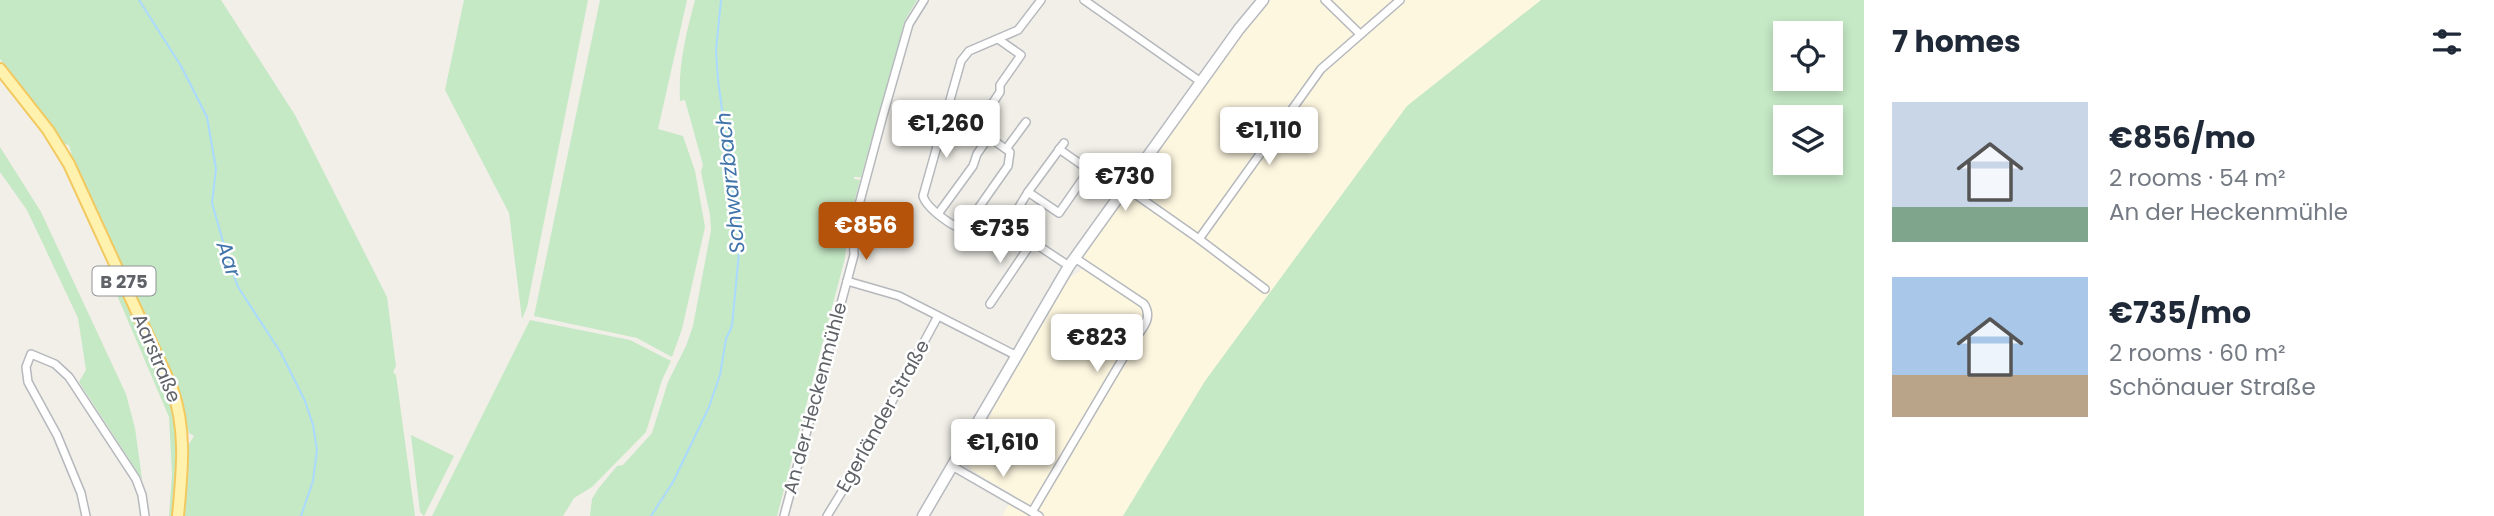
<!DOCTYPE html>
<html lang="en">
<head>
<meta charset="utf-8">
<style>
	:root { --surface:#fff; --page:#f6f6f7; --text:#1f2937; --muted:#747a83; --accent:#b45309 }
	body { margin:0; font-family:Poppins,sans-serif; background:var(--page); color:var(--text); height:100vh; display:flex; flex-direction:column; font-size:26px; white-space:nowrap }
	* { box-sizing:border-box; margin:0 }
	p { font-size:23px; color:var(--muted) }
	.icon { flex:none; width:38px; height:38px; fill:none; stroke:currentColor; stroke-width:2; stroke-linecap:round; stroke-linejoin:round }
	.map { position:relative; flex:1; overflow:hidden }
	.drawer { display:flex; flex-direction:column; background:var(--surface); width:630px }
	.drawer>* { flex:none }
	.tools { position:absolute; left:1773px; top:21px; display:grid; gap:14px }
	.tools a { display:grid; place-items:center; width:70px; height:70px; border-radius:0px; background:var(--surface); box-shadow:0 4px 10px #0003; font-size:35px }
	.price { position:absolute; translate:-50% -60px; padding:0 16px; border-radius:7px; background:#fff; color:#222; font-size:23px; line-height:46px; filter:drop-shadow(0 2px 4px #0008) }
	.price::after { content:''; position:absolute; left:50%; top:42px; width:21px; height:16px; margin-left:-10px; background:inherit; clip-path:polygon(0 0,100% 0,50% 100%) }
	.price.active { background:var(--accent); color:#fff }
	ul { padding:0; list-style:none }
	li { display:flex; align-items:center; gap:21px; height:175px; padding:0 28px }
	li span { display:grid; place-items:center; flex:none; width:196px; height:140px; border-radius:0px; color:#555 }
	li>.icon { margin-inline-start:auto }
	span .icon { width:84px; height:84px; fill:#fffc; stroke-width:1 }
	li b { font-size:30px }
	h2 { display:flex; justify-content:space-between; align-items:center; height:84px; padding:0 28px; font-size:30px }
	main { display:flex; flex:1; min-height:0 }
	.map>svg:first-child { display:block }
</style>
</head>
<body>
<main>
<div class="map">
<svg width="1864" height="516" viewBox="0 0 1864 516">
	<rect width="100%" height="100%" fill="#f1efe8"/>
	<polygon fill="#fef7e0" points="1271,0 1541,0 1407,106 1205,381 1123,516 1002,516 1014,495 973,471 968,464 968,457 984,430 1001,392 1067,279 1079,272 1087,261 1084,258 1085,253 1122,198 1241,35"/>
	<g fill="#c5e8c5" fill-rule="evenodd">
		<polygon points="0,0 221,0 295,115 387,297 396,366 393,372 396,375 415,516 182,516 189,444 194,436 189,433 179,393 74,163 69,145 64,144 0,59"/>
		<polygon points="464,0 588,0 527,307 522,319 509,213 445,90"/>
		<polygon points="600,0 687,0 658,129 683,136 695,171 705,227 682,329 672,357 637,338 534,316"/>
		<path d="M695,0H917L905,20L861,177H854V179L860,180L849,223L845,258L777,516H590L592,499L598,489L617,466L623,465L652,433L668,382L686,346L693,326L711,230L710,215L701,172L703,165L685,100L680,101C678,66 686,34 695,0Z"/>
		<path d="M1541,0H1864V516H1123L1205,381L1407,106ZM1785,33H1830V79H1785ZM1785,117H1830V163H1785Z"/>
		<polygon points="0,147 41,212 126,394 135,428 142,479 79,382 86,370 78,318 27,210 0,172"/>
		<polygon points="117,279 168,391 177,426 174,516 169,516 172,474 169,417 111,281"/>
		<polygon points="530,320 630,340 671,361 662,380 646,432 592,487 574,498 563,516 432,516"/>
		<polygon points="411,435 454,456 424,516 420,512"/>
	</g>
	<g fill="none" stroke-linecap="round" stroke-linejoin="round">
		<g stroke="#aadaff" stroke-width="2">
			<polyline points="139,0 181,66 207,117 216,169 212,203 226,252 238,287 281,353 305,401 313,425 317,450 313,481 301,516"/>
			<polyline points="651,516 673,482 709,407 720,375 726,339 732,326 740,242 718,80 716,50 721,0"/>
		</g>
		<g stroke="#b5b8bc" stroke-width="10">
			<g id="minor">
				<path d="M1041,0L1018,30L969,51L961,61L923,196C926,207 955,231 968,229C980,227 989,219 1001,221L1069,266"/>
				<polyline points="1084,0 1201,82"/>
				<polyline points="1325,0 1360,34"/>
				<polyline points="945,115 957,119 974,131 976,128 1010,152 1008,166 963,230"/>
				<polyline points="976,128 1000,92 1000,85 1021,55 998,39"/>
				<polyline points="1006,149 1026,122"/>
				<polyline points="1125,187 1199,239 1321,69 1400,0"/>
				<polyline points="1028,192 1059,213 1089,170 1059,149"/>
				<polyline points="938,214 973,166 977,154 989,137"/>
				<polyline points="1008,225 1028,192 1064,143"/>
				<polyline points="1199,239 1265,289"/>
				<polyline points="847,281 899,296 1017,356"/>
				<polyline points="990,304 1032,242"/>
				<polyline points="952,466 1039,516"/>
				<path d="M1032,512L1132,343C1141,330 1154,319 1144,304L1075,258"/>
				<polyline points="86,516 81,493 57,435 28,382 26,367 31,354 55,364 69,377 136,479 142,495 145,516"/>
				<polyline points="784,516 854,255 853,227 882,119 909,24 924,0"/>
				<polyline points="827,516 854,472 938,316"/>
			</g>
		</g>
		<g stroke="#b6babf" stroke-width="13">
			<polyline id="secondary" points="923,516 1069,266 1239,29 1263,0"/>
		</g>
		<g stroke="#f2c960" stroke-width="14">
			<path id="primary" d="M0,69L48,130L69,164L172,388C187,430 182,472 178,516"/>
		</g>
		<use href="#minor" stroke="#fff" stroke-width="7"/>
		<use href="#secondary" stroke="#fff" stroke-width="10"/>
		<use href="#primary" stroke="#fff2af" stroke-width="10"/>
	</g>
	<g text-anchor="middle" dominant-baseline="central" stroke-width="5" stroke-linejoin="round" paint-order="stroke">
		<rect fill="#fff" stroke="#8f9295" stroke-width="2" x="92.5" y="266.5" width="63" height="29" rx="5"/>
		<g font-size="18" font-weight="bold" fill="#5f6368">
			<text x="124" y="281">B 275</text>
		</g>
		<g font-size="19" fill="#5f6368" stroke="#fff">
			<text transform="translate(157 358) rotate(67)">Aarstraße</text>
			<text transform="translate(815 398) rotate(-75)">An der Heckenmühle</text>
			<text transform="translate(883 416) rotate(-61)">Egerländer Straße</text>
		</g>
		<g font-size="21" font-style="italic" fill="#4174aa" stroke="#fff">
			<text transform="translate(730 183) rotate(-96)">Schwarzbach</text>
			<text transform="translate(229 259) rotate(72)">Aar</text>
		</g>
	</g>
</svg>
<div class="tools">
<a><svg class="icon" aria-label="locate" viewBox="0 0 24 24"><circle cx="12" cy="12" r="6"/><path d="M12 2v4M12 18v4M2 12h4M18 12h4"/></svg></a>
<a><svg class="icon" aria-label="layers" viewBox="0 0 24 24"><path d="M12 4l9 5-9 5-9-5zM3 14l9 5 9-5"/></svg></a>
</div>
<b class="price" style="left:946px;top:160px">€1,260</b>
<b class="price" style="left:1269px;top:167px">€1,110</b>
<b class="price" style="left:1125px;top:213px">€730</b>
<b class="price active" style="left:866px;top:262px">€856</b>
<b class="price" style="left:1000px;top:265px">€735</b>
<b class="price" style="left:1097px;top:374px">€823</b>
<b class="price" style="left:1003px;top:479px">€1,610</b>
</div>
<section class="drawer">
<h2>7 homes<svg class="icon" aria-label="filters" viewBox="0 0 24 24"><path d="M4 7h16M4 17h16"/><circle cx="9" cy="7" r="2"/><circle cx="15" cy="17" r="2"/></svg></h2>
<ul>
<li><span style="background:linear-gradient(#c9d6e8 75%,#7fa58c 0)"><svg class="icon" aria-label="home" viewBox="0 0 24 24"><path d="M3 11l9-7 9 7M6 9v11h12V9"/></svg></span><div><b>€856/mo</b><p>2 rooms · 54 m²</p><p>An der Heckenmühle</p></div></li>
<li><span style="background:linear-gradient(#a9c7e8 70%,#b9a48a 0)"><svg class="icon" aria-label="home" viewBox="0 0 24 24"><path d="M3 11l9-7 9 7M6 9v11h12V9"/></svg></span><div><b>€735/mo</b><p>2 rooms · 60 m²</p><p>Schönauer Straße</p></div></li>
</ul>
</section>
</main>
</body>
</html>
